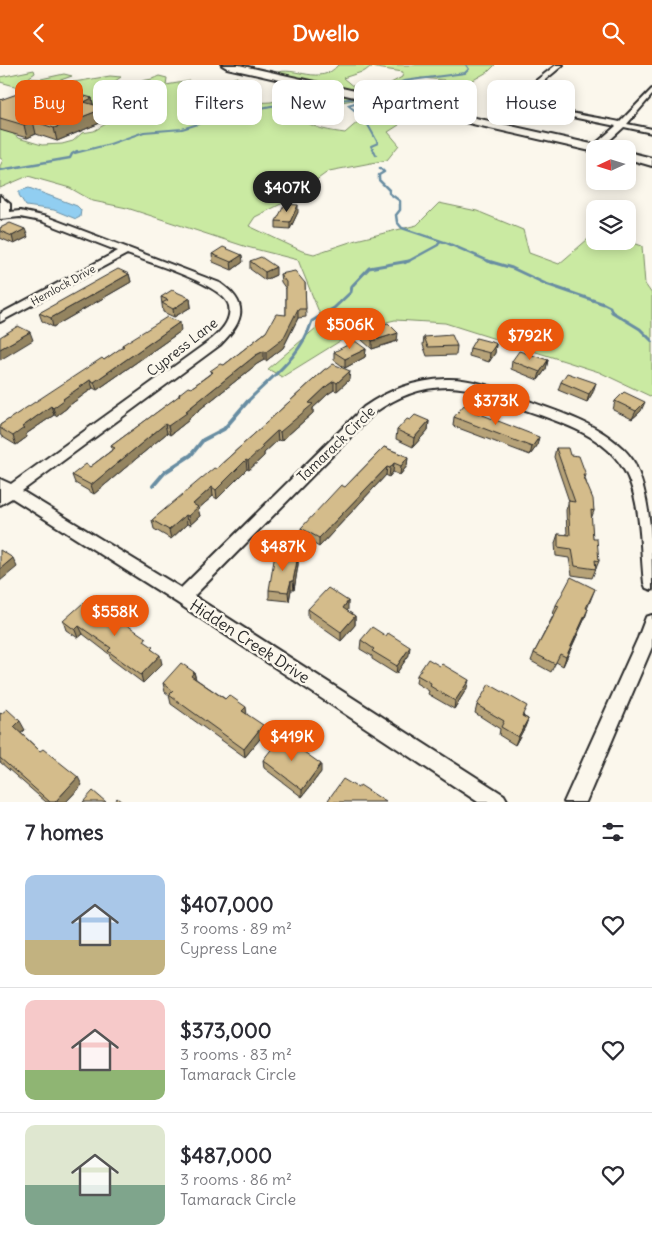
<!DOCTYPE html>
<html lang="en">
<head>
<meta charset="utf-8">
<style>
	:root { --surface:#fff; --page:#f2f2f3; --text:#2b2b33; --muted:#7c7c81; --line:#e1e1e2; --accent:#ea580c }
	body { margin:0; font-family:Delius,sans-serif; background:var(--page); color:var(--text); height:100vh; display:flex; flex-direction:column; font-size:19px; white-space:nowrap }
	* { box-sizing:border-box; margin:0 }
	p { font-size:16px; color:var(--muted) }
	.icon { flex:none; width:28px; height:28px; fill:none; stroke:currentColor; stroke-width:2; stroke-linecap:round; stroke-linejoin:round }
	.map { position:relative; height:737px; overflow:hidden }
	.panel { display:flex; flex-direction:column; background:var(--surface); flex:1 }
	.panel>* { flex:none }
	.hud { position:absolute; left:15px; top:15px; width:622px; height:45px; display:flex; gap:10px }
	.needle { width:32px; rotate:266deg }
	.fabs { position:absolute; left:586px; top:75px; display:grid; gap:10px }
	.fabs a { display:grid; place-items:center; width:50px; height:50px; border-radius:10px; background:var(--surface); box-shadow:0 2px 12px #0003; font-size:25px }
	.price { position:absolute; translate:-50% -42px; padding:0 11px; border-radius:18px; background:var(--accent); color:#fff; font-size:16px; line-height:32px; filter:drop-shadow(0 1px 2px #0008) }
	.price::after { content:''; position:absolute; left:50%; top:30px; width:15px; height:11px; margin-left:-8px; background:inherit; clip-path:polygon(0 0,100% 0,50% 100%) }
	.price.selected { background:#222; color:#fff }
	ul { padding:0; list-style:none }
	li { display:flex; align-items:center; gap:15px; height:125px; padding:0 25px }
	li+li { border-top:1px solid var(--line) }
	li span { display:grid; place-items:center; flex:none; width:140px; height:100px; border-radius:10px; color:#555 }
	li>.icon { margin-inline-start:auto }
	span .icon { width:60px; height:60px; fill:#fffc; stroke-width:1 }
	li b { font-size:21px }
	h2 { display:flex; justify-content:space-between; align-items:center; height:60px; padding:0 25px; font-size:21px }
	.tag { padding:0 18px; border-radius:10px; background:var(--surface); box-shadow:0 2px 12px #0003; font-size:18px; line-height:45px }
	.tag.selected { background:var(--accent); color:#fff }
	header { display:flex; justify-content:space-between; align-items:center; height:65px; padding:0 25px; background:var(--accent); color:#fff; font-size:22px; font-weight:700 }
	.map>svg:first-child { display:block }
</style>
</head>
<body>
<header><svg class="icon" aria-label="back" viewBox="0 0 24 24"><path d="M15 5l-7 7 7 7"/></svg>Dwello<svg class="icon" aria-label="search" viewBox="0 0 24 24"><circle cx="10" cy="10" r="6"/><path d="M15 15l6 6"/></svg></header>
<div class="map">
<svg width="652" height="737" viewBox="0 0 652 737">
	<rect width="100%" height="100%" fill="#fbf7ec"/>
	<filter id="ink" filterUnits="userSpaceOnUse"><feTurbulence type="fractalNoise" baseFrequency=".02" numOctaves="2"/><feDisplacementMap in="SourceGraphic" scale="10" xChannelSelector="R" yChannelSelector="G"/><feConvolveMatrix kernelMatrix="1 2 1 2 8 2 1 2 1" color-interpolation-filters="sRGB"/></filter>
	<g filter="url(#ink)">
		<g fill="#caeaa2" stroke="#7a8a66">
			<path d="M338,0H495L489,6L468,18L457,28L433,39L428,41L409,37L438,27L444,15L421,13L394,20L391,18L402,12L403,7L370,2L365,6L343,13L355,23L350,24L275,8C295,0 320,22 338,0Z"/>
			<path d="M34,5L35,8L28,13L41,14L64,9L72,11L58,16L62,19L110,11L121,12L105,23V29L123,26L132,18L152,14L159,11L167,13L166,20L190,16L192,19L187,24L193,27L237,12L239,14L234,20L242,23L257,21L245,36L252,38L271,37L292,32L313,23L351,31L354,35C335,38 317,40 303,55C315,64 331,66 345,68L367,49L385,38L399,42L403,46L395,54L399,60L388,67L399,80L387,95L329,106L287,136L255,152L249,161L302,186L314,189L356,175L417,160L439,138L477,146L523,165L529,188L559,199L595,168V176H628L642,181L645,219L652,229V332L599,307L445,258L395,255L361,263L282,312L268,304L323,257L298,195L247,182L127,143L93,136L70,123L28,111L0,123V101L3,95L0,93V65L11,67L18,73L42,80L62,79L73,76L82,68L94,66L114,54L100,44L0,17V12Z"/>
		</g>
		<polygon fill="#91cef1" stroke="#688da2" points="29,123 77,141 81,145 80,152 76,154 54,145 26,141 19,130 19,126"/>
		<g fill="none" stroke-linecap="round" stroke-linejoin="round">
			<g stroke="#688da2" stroke-width="2">
				<polyline points="369,29 404,16 465,8 469,4 466,0"/>
				<polyline points="357,33 358,37 348,40 359,49"/>
				<polyline points="363,51 378,78 371,81 375,88"/>
				<polyline points="75,88 110,79 144,67 182,64 227,50 271,41 360,33"/>
			</g>
			<g stroke="#688da2" stroke-width="2.5">
				<polyline points="374,86 376,90"/>
				<polyline points="380,103 384,107 379,110 379,115 389,125 389,128 400,136 400,145 396,150 397,157 402,163 447,178 493,198"/>
				<polyline points="0,105 70,93 72,89 77,86"/>
				<polyline points="405,198 438,180 440,176"/>
			</g>
			<g stroke="#688da2" stroke-width="3">
				<polyline points="488,196 512,203 546,219 604,239 610,242 612,247 640,264 652,276"/>
				<path d="M247,337C272,311 301,292 312,256L334,243L351,227L352,221L369,203L409,196"/>
			</g>
			<polyline stroke="#688da2" stroke-width="4" points="153,421 165,407 191,390 203,375 224,364 248,336"/>
			<g stroke="#2b2b2b" stroke-width="4">
				<g id="street">
					<path d="M556,0H563L528,29C542,47 597,52 620,57L652,24V30L627,59L652,64V68L624,62L600,84L592,86V82L616,61L543,46L528,40L520,29L524,25Z"/>
					<path d="M0,131L10,139V147L20,146L47,152L220,218C250,239 244,256 220,280L22,426L181,523L364,342C388,325 416,315 446,314C477,313 508,328 537,339C559,347 583,355 603,368C615,376 628,386 635,399C652,437 652,483 652,525L646,523L644,518C640,483 642,433 623,403C602,368 556,356 520,343C497,333 473,322 448,322C420,322 396,332 374,348L194,531L504,730L508,737H478L176,537L12,433L0,440V414L11,419L212,274C221,266 232,255 229,241C225,220 148,197 127,189L0,257V249L118,186L41,156L20,152L0,154Z"/>
					<polygon points="652,550 652,582 586,737 564,737 638,573 646,552"/>
				</g>
			</g>
			<g stroke="#2b2b2b" stroke-width="4">
				<g id="secondary">
					<polygon points="222,0 239,0 596,80 602,84 595,84 595,87 227,3"/>
					<polygon points="628,87 652,93 652,101 628,94"/>
				</g>
			</g>
			<use href="#street" fill="#fbf7ec" fill-rule="evenodd"/>
			<use href="#secondary" fill="#fbf7ec" fill-rule="evenodd"/>
		</g>
		<g fill="#b6a278" stroke="#2b2b2b">
			<polygon points="92,33 93,39 107,55 57,76 36,69 27,73 0,65 0,35"/>
			<polygon points="298,147 290,164 276,163 276,156"/>
			<polygon points="0,163 28,172 14,179 0,173"/>
			<polygon points="212,189 243,197 232,205 213,197"/>
			<polygon points="250,196 276,210 265,215 250,204"/>
			<polygon points="129,209 131,217 53,262 42,256 39,248"/>
			<polygon points="280,209 305,218 306,252 298,253 283,283 266,296 264,295 257,299 189,353 189,355 170,370 167,368 94,429 75,418 72,410 90,402 112,385 111,381 179,331 179,329 191,323 211,308 210,306 224,300 266,267 286,250 286,224 281,217"/>
			<polygon points="161,232 190,233 191,242 174,252 163,247"/>
			<polygon points="181,266 97,325 93,323 67,342 67,343 56,351 54,350 26,369 27,372 16,380 1,371 0,368 0,360 104,295 122,283 122,280"/>
			<polygon points="362,266 397,276 372,284 362,275"/>
			<polygon points="424,272 457,281 456,290 427,291 423,280"/>
			<polygon points="496,279 495,288 489,297 469,291 470,283"/>
			<polygon points="366,284 365,292 345,303 334,295 334,287"/>
			<polygon points="548,295 546,304 538,315 511,304 512,296"/>
			<polygon points="325,304 349,315 337,326 334,325 328,329 313,343 313,348 281,376 278,375 264,388 264,391 249,405 247,404 217,434 213,431 198,444 200,451 190,460 187,459 171,474 154,464 152,455 216,404"/>
			<polygon points="561,317 593,327 587,337 558,325"/>
			<polygon points="615,336 641,346 632,354 613,345"/>
			<polygon points="476,345 476,347 537,381 530,390 453,361 454,352"/>
			<polygon points="410,355 429,356 428,365 413,382 396,374 397,365"/>
			<polygon points="384,382 408,392 407,401 400,410 393,407 389,412 386,410 319,482 302,472 301,463 345,422"/>
			<polygon points="556,383 570,390 586,410 585,413 594,446 591,454 593,474 599,496 592,513 572,510 569,493 556,491 555,478 558,469 567,470 566,445 569,436 554,392"/>
			<polygon points="298,491 298,500 294,525 291,525 289,536 269,534 269,525"/>
			<polygon points="595,524 587,544 585,553 563,601 556,597 551,607 531,596 534,588 554,549 553,549 556,540"/>
			<polygon points="348,536 347,546 355,551 355,560 341,576 308,553 308,544"/>
			<polygon points="63,556 148,579 162,599 143,618 111,594 109,589 83,569 78,573 66,565"/>
			<polygon points="386,571 409,590 396,609 372,594 372,591 360,584 361,575"/>
			<polygon points="194,607 196,614 246,648 264,669 245,692 171,639 169,630 165,627 163,618"/>
			<polygon points="417,610 467,623 454,644 428,629 429,626 416,618"/>
			<polygon points="477,640 524,650 523,651 528,654 525,662 515,680 499,670 500,664 475,648"/>
			<polygon points="0,648 25,665 21,668 40,686 82,720 66,737 46,737 0,697"/>
			<polygon points="299,679 300,684 321,707 302,732 264,703 263,695"/>
		</g>
		<g fill="#948461" stroke="#2b2b2b">
			<polygon points="92,33 94,46 84,37"/>
			<polygon points="105,43 107,55 57,76 54,63"/>
			<polygon points="33,56 36,69 27,73 24,60"/>
			<polygon points="298,140 298,147 290,164 290,157"/>
			<polygon points="25,164 28,172 14,179 12,171"/>
			<polygon points="242,190 243,197 232,205 231,197"/>
			<polygon points="276,202 276,210 265,215 265,207"/>
			<polygon points="129,209 131,217 53,262 51,253"/>
			<polygon points="190,233 191,242 174,252 173,244"/>
			<polygon points="298,244 298,253 283,283 266,296 266,287"/>
			<polygon points="180,257 181,266 97,325 94,317"/>
			<polygon points="30,267 33,275 0,295 0,284"/>
			<polygon points="398,268 397,276 372,284 372,276"/>
			<polygon points="496,279 495,288 489,297 490,288"/>
			<polygon points="366,284 365,292 345,303 345,294"/>
			<polygon points="264,286 264,295 257,299 189,353 189,355 170,370 168,361 186,346 256,290"/>
			<polygon points="548,295 546,304 538,315 540,307"/>
			<polygon points="350,306 349,315 337,326 337,318"/>
			<polygon points="90,315 93,323 67,342 67,343 56,351 53,343 63,334"/>
			<polygon points="334,316 334,325 328,329 313,343 313,348 281,376 280,367 309,338 328,320"/>
			<polygon points="596,318 593,327 587,337 589,329"/>
			<polygon points="645,337 641,346 632,354 636,346"/>
			<polygon points="51,341 54,350 26,369 27,372 16,380 13,371 22,362"/>
			<polygon points="429,356 428,365 413,382 414,373"/>
			<polygon points="165,359 167,368 94,429 91,420"/>
			<polygon points="277,366 278,375 264,388 264,391 249,405 248,396 261,381"/>
			<polygon points="539,372 537,381 530,390 532,382"/>
			<polygon points="408,392 407,401 400,410 401,401"/>
			<polygon points="246,395 247,404 217,434 216,425"/>
			<polygon points="394,398 393,407 389,412 390,403"/>
			<polygon points="387,402 386,410 319,482 319,473"/>
			<polygon points="212,422 213,431 198,444 200,451 190,460 188,451 193,439"/>
			<polygon points="186,450 187,459 171,474 169,465"/>
			<polygon points="298,491 298,500 294,525 293,516"/>
			<polygon points="13,493 17,502 0,516 0,504"/>
			<polygon points="291,516 291,525 289,536 288,527"/>
			<polygon points="348,536 348,545 342,551 343,543"/>
			<polygon points="588,544 585,553 563,601 566,592"/>
			<polygon points="355,551 355,560 341,576 341,567"/>
			<polygon points="79,561 83,569 78,573 75,565"/>
			<polygon points="410,582 409,590 396,609 397,601"/>
			<polygon points="160,590 162,599 143,618 141,610"/>
			<polygon points="194,607 196,616 191,611"/>
			<polygon points="469,615 467,623 454,644 455,636"/>
			<polygon points="246,642 247,650 242,646"/>
			<polygon points="528,654 525,662 515,680 518,672"/>
			<polygon points="20,656 25,665 19,670 14,662"/>
			<polygon points="263,660 264,669 245,692 244,684"/>
			<polygon points="321,699 321,707 302,732 302,725"/>
			<polygon points="78,712 82,720 66,737 55,737"/>
		</g>
		<g fill="#d4bc8b" stroke="#2b2b2b">
			<polygon points="48,21 92,33 84,37 105,43 54,63 33,56 24,60 0,53 0,35 37,22 41,24"/>
			<polygon points="285,139 298,140 290,157 276,156"/>
			<polygon points="10,158 25,164 12,171 0,166 0,163"/>
			<polygon points="223,182 242,190 231,197 212,189"/>
			<polygon points="261,192 276,202 265,207 250,196"/>
			<polygon points="118,204 129,209 51,253 39,248"/>
			<polygon points="295,206 305,218 306,244 298,244 283,274 266,287 264,286 256,290 186,346 188,347 168,361 165,359 91,420 72,410 86,399 90,402 115,383 111,381 180,330 179,329 188,322 191,323 213,307 210,306 220,299 224,300 266,267 276,249 286,250 286,217 280,209"/>
			<polygon points="172,225 190,233 173,244 162,238 168,235 161,232"/>
			<polygon points="167,252 180,257 94,317 90,315 63,334 64,335 53,343 51,341 22,362 24,363 13,371 0,363 0,360 102,293 104,295 124,281 122,280"/>
			<polygon points="388,258 398,268 372,276 362,266"/>
			<polygon points="18,261 30,267 0,284 0,272"/>
			<polygon points="452,270 457,281 428,282 424,272"/>
			<polygon points="476,273 495,278 496,279 490,288 470,283"/>
			<polygon points="355,276 366,284 345,294 334,287"/>
			<polygon points="519,286 548,295 540,307 512,296"/>
			<polygon points="333,299 350,306 337,318 334,316 328,320 309,338 313,339 280,367 277,366 261,381 263,382 248,396 246,395 216,425 212,422 193,439 198,442 188,451 186,450 169,465 152,455 214,403 216,404 325,304 327,304"/>
			<polygon points="567,308 596,318 589,329 561,317"/>
			<polygon points="624,327 645,337 636,346 615,336"/>
			<polygon points="464,340 476,345 475,347 539,372 532,382 454,352"/>
			<polygon points="415,350 429,356 414,373 397,365 407,354 410,355"/>
			<polygon points="384,382 408,392 401,401 394,398 390,403 387,402 319,473 301,463 341,420 345,422"/>
			<polygon points="556,383 568,383 570,390 579,391 586,410 583,410 593,434 594,446 591,445 593,474 597,474 599,496 595,495 596,504 575,501 572,484 558,482 558,469 570,470 568,436 575,437"/>
			<polygon points="0,485 13,493 0,504"/>
			<polygon points="275,489 298,491 293,516 291,516 288,527 269,525"/>
			<polygon points="571,512 595,524 586,543 588,544 566,592 560,589 555,599 534,588 559,541 556,540"/>
			<polygon points="328,523 348,536 343,543 355,551 341,567 308,544"/>
			<polygon points="83,538 101,549 105,545 146,573 144,576 153,582 151,584 160,590 141,610 108,586 111,583 79,561 75,565 63,556"/>
			<polygon points="372,562 386,571 388,568 410,582 397,601 372,586 374,584 361,575"/>
			<polygon points="428,594 440,601 442,599 469,615 455,636 430,621 431,618 417,610"/>
			<polygon points="181,598 194,607 191,611 225,634 229,630 246,642 242,646 263,660 244,684 169,630 173,626 163,618"/>
			<polygon points="489,619 527,641 522,651 528,654 518,672 501,662 504,656 477,640"/>
			<polygon points="7,644 20,656 14,662 40,686 43,684 78,712 55,737 50,737 0,693 0,648 1,649"/>
			<polygon points="284,668 299,679 297,682 321,699 302,725 263,695"/>
			<polygon points="343,714 358,723 360,720 386,737 331,737 328,735"/>
			<polygon points="93,726 106,737 83,737"/>
			<polygon points="117,733 122,737 114,737"/>
		</g>
	</g>
	<g text-anchor="middle" dominant-baseline="central" stroke-width="5" stroke-linejoin="round" paint-order="stroke">
		<g font-size="11" fill="#2b2b2b" stroke="#fbf7ec">
			<text transform="translate(63 220) rotate(-29)">Hemlock Drive</text>
		</g>
		<g font-size="14" fill="#2b2b2b" stroke="#fbf7ec">
			<text transform="translate(182 282) rotate(-38)">Cypress Lane</text>
			<text transform="translate(336 379) rotate(-44)">Tamarack Circle</text>
		</g>
		<g font-size="16" fill="#2b2b2b" stroke="#fbf7ec">
			<text transform="translate(250 576) rotate(33)">Hidden Creek Drive</text>
		</g>
	</g>
</svg>
<div class="fabs">
<a><svg class="needle" viewBox="-14 -14 28 28"><path d="M0-13l5 13h-10z" fill="#e53935"/><path d="M0 13l5-13h-10z" fill="#7c7c81"/></svg></a>
<a><svg class="icon" aria-label="layers" viewBox="0 0 24 24"><path d="M12 4l9 5-9 5-9-5zM3 14l9 5 9-5"/></svg></a>
</div>
<b class="price selected" style="left:287px;top:148px">$407K</b>
<b class="price" style="left:350px;top:285px">$506K</b>
<b class="price" style="left:530px;top:296px">$792K</b>
<b class="price" style="left:496px;top:361px">$373K</b>
<b class="price" style="left:283px;top:507px">$487K</b>
<b class="price" style="left:115px;top:572px">$558K</b>
<b class="price" style="left:292px;top:697px">$419K</b>
<div class="hud">
<a class="tag selected">Buy</a>
<a class="tag">Rent</a>
<a class="tag">Filters</a>
<a class="tag">New</a>
<a class="tag">Apartment</a>
<a class="tag">House</a>
</div>
</div>
<section class="panel">
<h2>7 homes<svg class="icon" aria-label="filters" viewBox="0 0 24 24"><path d="M4 7h16M4 17h16"/><circle cx="9" cy="7" r="2"/><circle cx="15" cy="17" r="2"/></svg></h2>
<ul>
<li><span style="background:linear-gradient(#a9c7e8 65%,#c2b280 0)"><svg class="icon" aria-label="home" viewBox="0 0 24 24"><path d="M3 11l9-7 9 7M6 9v11h12V9"/></svg></span><div><b>$407,000</b><p>3 rooms · 89 m²</p><p>Cypress Lane</p></div><svg class="icon" aria-label="heart" viewBox="0 0 24 24"><path d="M12 20l-8-8c-3-5 5-10 8-4 3-6 11-1 8 4z"/></svg></li>
<li><span style="background:linear-gradient(#f6c9c9 70%,#8fb573 0)"><svg class="icon" aria-label="home" viewBox="0 0 24 24"><path d="M3 11l9-7 9 7M6 9v11h12V9"/></svg></span><div><b>$373,000</b><p>3 rooms · 83 m²</p><p>Tamarack Circle</p></div><svg class="icon" aria-label="heart" viewBox="0 0 24 24"><path d="M12 20l-8-8c-3-5 5-10 8-4 3-6 11-1 8 4z"/></svg></li>
<li><span style="background:linear-gradient(#dfe7d0 60%,#7fa58c 0)"><svg class="icon" aria-label="home" viewBox="0 0 24 24"><path d="M3 11l9-7 9 7M6 9v11h12V9"/></svg></span><div><b>$487,000</b><p>3 rooms · 86 m²</p><p>Tamarack Circle</p></div><svg class="icon" aria-label="heart" viewBox="0 0 24 24"><path d="M12 20l-8-8c-3-5 5-10 8-4 3-6 11-1 8 4z"/></svg></li>
</ul>
</section>
</body>
</html>
